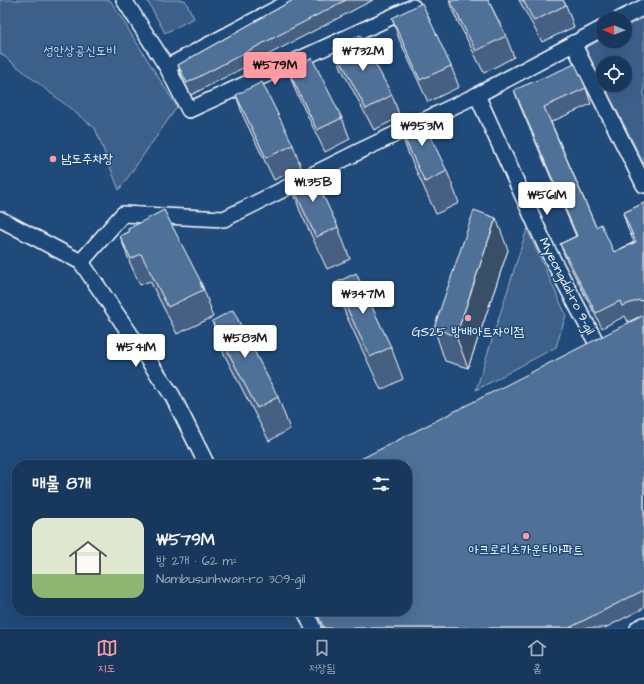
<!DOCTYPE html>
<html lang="ko">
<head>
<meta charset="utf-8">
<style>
	:root { --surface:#17385c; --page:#203f62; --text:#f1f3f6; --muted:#9eacbb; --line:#365272; --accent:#ff9aa2 }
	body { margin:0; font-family:"Architects Daughter","Poor Story",sans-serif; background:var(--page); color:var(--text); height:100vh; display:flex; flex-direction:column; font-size:15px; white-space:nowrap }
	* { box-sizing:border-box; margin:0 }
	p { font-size:13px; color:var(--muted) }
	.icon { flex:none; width:22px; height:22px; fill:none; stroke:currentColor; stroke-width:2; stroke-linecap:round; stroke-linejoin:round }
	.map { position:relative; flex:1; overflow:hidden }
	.side { position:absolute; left:12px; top:460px; width:400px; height:156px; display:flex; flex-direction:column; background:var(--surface); border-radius:16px; box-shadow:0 4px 16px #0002,0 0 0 1px var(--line) }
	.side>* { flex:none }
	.needle { width:26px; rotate:271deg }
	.controls { position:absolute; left:596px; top:12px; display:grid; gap:8px }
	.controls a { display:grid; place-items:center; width:36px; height:36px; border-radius:50%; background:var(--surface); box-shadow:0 4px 16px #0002,0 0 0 1px var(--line); font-size:20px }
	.price { position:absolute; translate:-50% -34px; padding:0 9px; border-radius:4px; background:#fff; color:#222; font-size:13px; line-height:26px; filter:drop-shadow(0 1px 2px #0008) }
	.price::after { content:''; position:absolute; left:50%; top:24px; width:12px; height:9px; margin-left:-6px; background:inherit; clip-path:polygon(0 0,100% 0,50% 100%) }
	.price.selected { background:var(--accent); color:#111 }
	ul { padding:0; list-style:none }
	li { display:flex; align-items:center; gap:12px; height:100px; padding:0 20px }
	li span { display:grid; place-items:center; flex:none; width:112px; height:80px; border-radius:12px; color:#555 }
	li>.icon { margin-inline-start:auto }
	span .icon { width:48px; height:48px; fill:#fffc; stroke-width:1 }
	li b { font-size:17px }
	h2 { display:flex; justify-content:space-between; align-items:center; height:48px; padding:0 20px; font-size:17px }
	.tab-bar { display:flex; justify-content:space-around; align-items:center; height:56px; border-top:1px solid var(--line); background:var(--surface); font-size:11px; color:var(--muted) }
	.tab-bar a { display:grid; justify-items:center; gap:2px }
	.tab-bar .selected { color:var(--accent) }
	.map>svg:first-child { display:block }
</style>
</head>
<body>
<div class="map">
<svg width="644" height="628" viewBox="0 0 644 628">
	<rect width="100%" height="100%" fill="#1f4a7a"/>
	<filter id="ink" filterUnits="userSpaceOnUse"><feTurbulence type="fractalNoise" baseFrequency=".025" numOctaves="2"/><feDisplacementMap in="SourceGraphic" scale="8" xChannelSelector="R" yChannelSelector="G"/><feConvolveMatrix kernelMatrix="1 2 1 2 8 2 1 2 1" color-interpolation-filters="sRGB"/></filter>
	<g filter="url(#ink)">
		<g fill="#3c618b" stroke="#9eb0c5">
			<polygon points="0,0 110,0 177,107 119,190 95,128 0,53"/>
			<polygon points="147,0 185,0 194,18 165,33"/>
			<polygon points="644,18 644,164 604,85 625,85 625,63 603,63 603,84 585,48 603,39 603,41 625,41 625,27"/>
			<polygon points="527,229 566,315 556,347 476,390"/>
		</g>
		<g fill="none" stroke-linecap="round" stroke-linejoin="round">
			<g stroke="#fff" stroke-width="18">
				<g id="minor">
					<polyline points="124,0 167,67 293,0"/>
					<polyline points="620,19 644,7"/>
					<polyline points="573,43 644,185"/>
					<polyline points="167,67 189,110 413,7"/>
					<polyline points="477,95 546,247 598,346"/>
					<polyline points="0,219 81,262 172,395 207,465"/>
					<polyline points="81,262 123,214 224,219 360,151 477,95 603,28"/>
					<polyline points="305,611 313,628"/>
					<polyline points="638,628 644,625"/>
				</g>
			</g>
			<use href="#minor" stroke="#1f4a7a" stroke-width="15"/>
		</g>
		<g fill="#456182" stroke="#fff">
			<polygon points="293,0 373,0 191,95 182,77 178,65"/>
			<polygon points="449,0 488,0 506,36 514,57 484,73 452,10"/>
			<polygon points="519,0 563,0 566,5 574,27 542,42"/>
			<polygon points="392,18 451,66 459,87 428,102 399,39"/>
			<polygon points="334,48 392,95 400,117 374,130 342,70"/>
			<polygon points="288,70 342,118 350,139 325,152 296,92"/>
			<polygon points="586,88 591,104 551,122 596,227 614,252 634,242 628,229 623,213 644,203 644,608 605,628 322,628 315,611 407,611 639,317 628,322 625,316 602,328 566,259 560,244 576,236 520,106 514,90"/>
			<polygon points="236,95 293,145 301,167 274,180 243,116"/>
			<polygon points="397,123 447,171 459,203 436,214 409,155"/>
			<polygon points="289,179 338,227 350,259 327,269 300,211"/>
			<polygon points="128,229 201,282 211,309 210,310 213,317 177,334 150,281 140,285 130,263 120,236 129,232"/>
			<polygon points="508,250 468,368 445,361 434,328"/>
			<polygon points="335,283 391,347 403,379 381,390 346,315"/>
			<polygon points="212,321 278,397 290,429 269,441 224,354"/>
		</g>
		<polygon fill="#384f6a" stroke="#fff" points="496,218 508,250 468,368 456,336"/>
		<g fill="#507197" stroke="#fff">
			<polygon points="293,0 346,0 187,83 178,65"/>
			<polygon points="450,0 488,0 506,36 476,51"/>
			<polygon points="523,0 563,0 566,5 534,21"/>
			<polygon points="422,3 451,66 420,80 392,18"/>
			<polygon points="360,35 392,95 366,109 334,48"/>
			<polygon points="312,58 342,118 317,130 288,70"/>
			<polygon points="575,64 586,88 544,107 596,227 601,224 614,252 636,242 623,213 644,203 644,302 643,301 639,300 622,306 620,301 596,313 560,244 577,236 514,90"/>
			<polygon points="262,82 293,145 266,158 236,95"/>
			<polygon points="419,113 447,171 425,182 397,123"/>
			<polygon points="310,168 338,227 316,237 289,179"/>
			<polygon points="164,210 201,282 200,283 203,290 168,307 141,254 131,259 120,236 129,232 128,229"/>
			<polygon points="474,210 496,218 456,336 434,328"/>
			<polygon points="356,273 391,347 370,357 335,283"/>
			<polygon points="233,310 278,397 257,408 212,321"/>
			<polygon points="644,315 644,590 569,628 324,628 316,611 407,611 407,465 349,465"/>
		</g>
	</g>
	<g fill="#ff9aa2" stroke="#1f4a7a" stroke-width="1.5">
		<circle cx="53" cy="159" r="4"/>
		<circle cx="468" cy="318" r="4"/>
		<circle cx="526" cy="536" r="4"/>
	</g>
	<g text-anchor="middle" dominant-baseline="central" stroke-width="3" stroke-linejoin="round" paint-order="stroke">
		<g font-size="13" fill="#d8dfe8" stroke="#1f4a7a">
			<text x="80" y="51">성안상공신도비</text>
		</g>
		<g font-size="13" fill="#fff" stroke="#1f4a7a">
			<text x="61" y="159" text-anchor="start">남도주차장</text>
			<text x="468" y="332">GS25 방배아트자이점</text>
			<text x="526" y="550">아크로리츠카운티아파트</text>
		</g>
		<g font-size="13" fill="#fff" stroke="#1f4a7a">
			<text transform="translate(567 286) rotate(63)">Myeongdal-ro 9-gil</text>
		</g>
	</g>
</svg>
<div class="controls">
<a><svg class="needle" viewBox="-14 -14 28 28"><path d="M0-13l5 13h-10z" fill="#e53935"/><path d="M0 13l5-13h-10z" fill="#9eacbb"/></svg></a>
<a><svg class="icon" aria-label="locate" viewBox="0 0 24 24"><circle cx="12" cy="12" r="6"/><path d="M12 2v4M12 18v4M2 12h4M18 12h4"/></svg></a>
</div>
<b class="price" style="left:363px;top:72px">₩732M</b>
<b class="price selected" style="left:275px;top:86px">₩579M</b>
<b class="price" style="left:422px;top:147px">₩953M</b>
<b class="price" style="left:313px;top:203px">₩1.35B</b>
<b class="price" style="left:547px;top:216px">₩561M</b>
<b class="price" style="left:363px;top:315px">₩347M</b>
<b class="price" style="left:245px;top:359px">₩583M</b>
<b class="price" style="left:136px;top:368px">₩541M</b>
<section class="side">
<h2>매물 8개<svg class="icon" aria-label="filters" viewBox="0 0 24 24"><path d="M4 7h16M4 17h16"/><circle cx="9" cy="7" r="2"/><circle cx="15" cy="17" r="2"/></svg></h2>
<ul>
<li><span style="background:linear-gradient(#dfe7d0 70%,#8fb573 0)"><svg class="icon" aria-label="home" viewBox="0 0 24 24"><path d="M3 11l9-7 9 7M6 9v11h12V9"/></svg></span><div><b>₩579M</b><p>방 2개 · 62 m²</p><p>Nambusunhwan-ro 309-gil</p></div></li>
</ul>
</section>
</div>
<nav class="tab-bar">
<a class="selected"><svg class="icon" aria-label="map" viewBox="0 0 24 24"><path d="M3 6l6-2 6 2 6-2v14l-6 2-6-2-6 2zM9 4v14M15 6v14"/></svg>지도</a>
<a><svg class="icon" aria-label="saved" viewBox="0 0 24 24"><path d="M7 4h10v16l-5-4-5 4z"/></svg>저장됨</a>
<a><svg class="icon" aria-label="home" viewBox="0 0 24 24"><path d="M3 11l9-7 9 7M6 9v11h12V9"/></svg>홈</a>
</nav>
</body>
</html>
